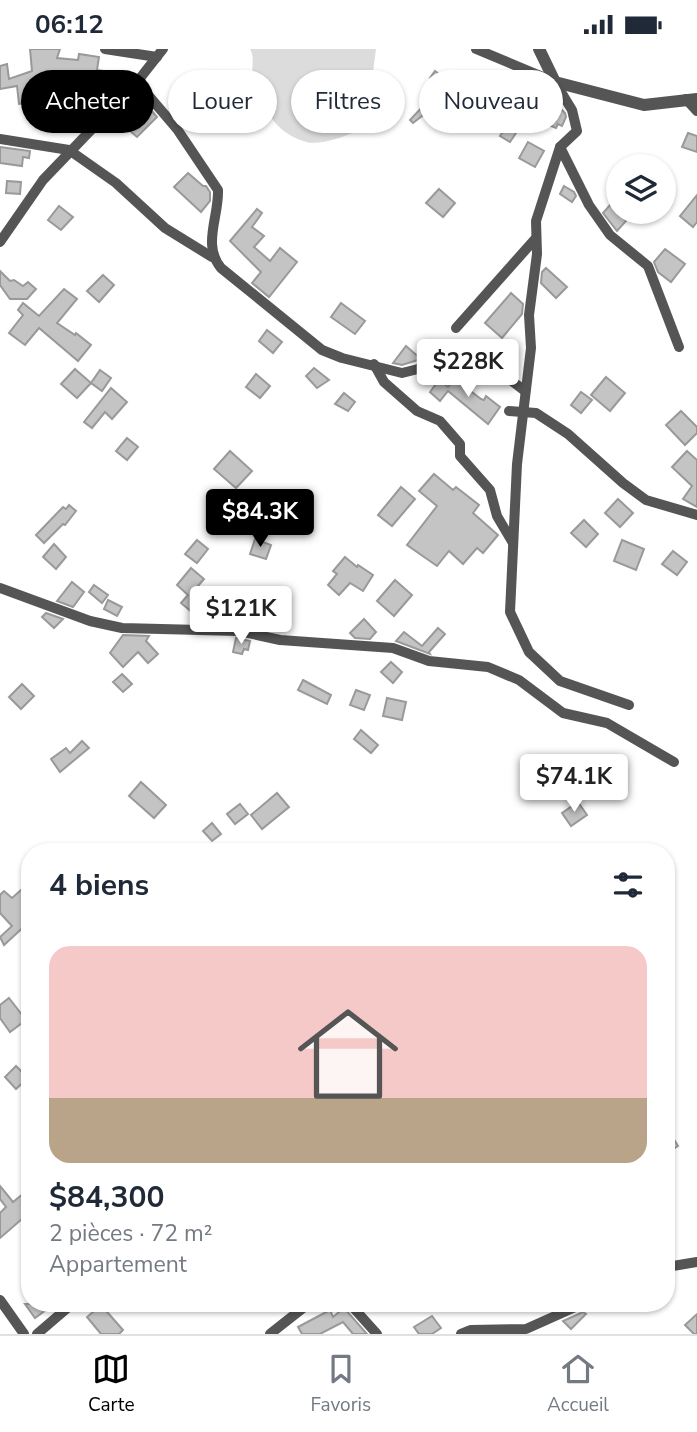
<!DOCTYPE html>
<html lang="fr">
<head>
<meta charset="utf-8">
<style>
	:root { --surface:#fff; --page:#f2f2f3; --text:#1f2937; --muted:#747a83; --line:#e0e1e3; --accent:#000 }
	body { margin:0; font-family:"Nunito Sans",sans-serif; background:var(--page); color:var(--text); height:100vh; display:flex; flex-direction:column; font-size:26px; white-space:nowrap }
	* { box-sizing:border-box; margin:0 }
	p { font-size:23px; color:var(--muted) }
	.icon { flex:none; width:38px; height:38px; fill:none; stroke:currentColor; stroke-width:2; stroke-linecap:round; stroke-linejoin:round }
	.map { position:relative; flex:1; overflow:hidden }
	.drawer { position:absolute; left:21px; top:794px; width:654px; height:469px; display:flex; flex-direction:column; background:var(--surface); border-radius:28px; box-shadow:0 2px 5px #0004 }
	.drawer>* { flex:none }
	.banner { position:absolute; left:21px; top:21px; width:656px; height:63px; display:flex; gap:14px }
	.buttons { position:absolute; left:606px; top:105px; display:grid; gap:14px }
	.buttons a { display:grid; place-items:center; width:70px; height:70px; border-radius:50%; background:var(--surface); box-shadow:0 2px 5px #0004; font-size:35px }
	.price { position:absolute; translate:-50% -60px; padding:0 16px; border-radius:7px; background:#fff; color:#222; font-size:23px; line-height:46px; filter:drop-shadow(0 2px 4px #0008) }
	.price::after { content:''; position:absolute; left:50%; top:42px; width:21px; height:16px; margin-left:-10px; background:inherit; clip-path:polygon(0 0,100% 0,50% 100%) }
	.price.current { background:var(--accent); color:#fff }
	ul { padding:0; list-style:none }
	li { display:grid; align-content:center; gap:14px; height:371px; padding:0 28px }
	li span { display:grid; place-items:center; height:217px; border-radius:21px; color:#555 }
	li>.icon { margin-inline-start:auto }
	span .icon { width:126px; height:126px; fill:#fffc; stroke-width:1 }
	li b { font-size:30px }
	h2 { display:flex; justify-content:space-between; align-items:center; height:84px; padding:0 28px; font-size:30px }
	.pill { padding:0 24px; border-radius:32px; background:var(--surface); box-shadow:0 2px 5px #0004; font-size:24px; line-height:63px }
	.pill.current { background:var(--accent); color:#fff }
	.status { display:flex; justify-content:space-between; align-items:center; height:49px; padding:0 35px; background:var(--surface); direction:ltr }
	.status svg { height:19px; fill:currentColor }
	.menu { display:flex; justify-content:space-around; align-items:center; height:98px; border-top:2px solid var(--line); background:var(--surface); font-size:19px; color:var(--muted) }
	.menu a { display:grid; justify-items:center; gap:4px }
	.menu .current { color:var(--accent) }
	.map>svg:first-child { display:block }
</style>
</head>
<body>
<div class="status"><b>06:12</b><svg viewBox="0 0 49 12"><path d="M0 12V9h3v3zM5 12V6h3v6zM10 12V3h3v9zM15 12V0h3v12zM26 1h20v11H26zM47 4h2v5h-2z"/></svg></div>
<div class="map">
<svg width="697" height="1285" viewBox="0 0 697 1285">
	<rect width="100%" height="100%" fill="#fff"/>
	<path fill="#dcdcdc" d="M250,0H376L370,46L356,83C341,88 318,98 303,92C273,82 260,55 253,26C251,17 255,8 250,0Z"/>
	<g fill="#c4c4c4" stroke="#999" stroke-width="2">
		<polygon points="30,0 60,0 57,9 78,11 79,5 99,8 97,21 110,23 107,39 90,36 82,60 36,48 37,53 19,55 17,37 0,40 0,17 7,15 9,30 32,22"/>
		<polygon points="435,22 448,31 443,38 430,29"/>
		<polygon points="540,35 551,41 559,55 558,57 565,64 566,68 562,77 558,75 556,79 541,73 549,54 540,50 542,46 536,43"/>
		<polygon points="441,38 451,47 443,56 447,59 435,72 426,64 413,74 410,71"/>
		<polygon points="180,45 196,54 186,72 172,62"/>
		<polygon points="144,53 157,68 137,88 130,82 132,77 126,75 137,64 136,62"/>
		<polygon points="508,75 518,81 510,93 500,87"/>
		<polygon points="688,84 697,87 697,103 682,98"/>
		<polygon points="528,93 544,102 535,118 519,109"/>
		<polygon points="0,98 30,102 29,109 23,108 22,117 0,114"/>
		<polygon points="188,124 203,137 206,137 210,143 210,152 201,163 174,138"/>
		<polygon points="7,132 21,133 20,145 6,144"/>
		<polygon points="564,137 574,143 576,147 572,153 560,145"/>
		<polygon points="439,140 455,154 443,168 426,154"/>
		<polygon points="697,146 697,173 693,178 680,167"/>
		<polygon points="618,147 618,163 634,163 617,182 603,164"/>
		<polygon points="59,157 73,168 61,181 48,171"/>
		<polygon points="257,160 262,164 252,178 264,187 254,198 270,212 280,199 297,213 269,248 252,234 261,223 230,192"/>
		<polygon points="665,200 685,215 671,233 658,223 654,213"/>
		<polygon points="546,219 567,238 556,249 541,234 542,223"/>
		<polygon points="0,222 10,232 14,231 23,237 28,233 36,240 27,250 10,250 0,236"/>
		<polygon points="103,226 114,236 99,253 87,242"/>
		<polygon points="64,240 77,250 57,274 75,286 76,284 91,296 78,312 39,279 25,296 9,284 23,266 18,261 23,254 39,267"/>
		<polygon points="511,244 523,255 522,265 502,289 485,274"/>
		<polygon points="341,254 365,272 355,285 331,268"/>
		<polygon points="267,281 282,293 273,304 259,292"/>
		<polygon points="406,297 421,310 402,316 393,314"/>
		<polygon points="314,319 329,331 317,339 306,327"/>
		<polygon points="75,320 91,334 77,349 61,335"/>
		<polygon points="100,321 111,329 102,342 91,334"/>
		<polygon points="256,325 270,337 260,349 246,338"/>
		<polygon points="606,328 625,344 610,362 591,346"/>
		<polygon points="455,330 481,350 484,351 486,347 500,358 488,375 448,342 440,352 430,343 439,331 448,338"/>
		<polygon points="111,339 127,353 112,370 105,363 92,379 84,373"/>
		<polygon points="581,343 592,351 581,364 571,356"/>
		<polygon points="344,344 355,353 348,362 335,355"/>
		<polygon points="681,362 697,378 697,384 685,396 666,376"/>
		<polygon points="127,389 138,398 127,411 116,402"/>
		<polygon points="230,402 252,422 236,439 214,420"/>
		<polygon points="687,402 697,411 697,458 683,450 692,437 672,418"/>
		<polygon points="434,425 453,441 456,438 479,456 473,464 498,486 483,504 477,499 463,515 449,502 437,517 407,496 437,457 419,442"/>
		<polygon points="401,438 415,450 392,477 378,466"/>
		<polygon points="618,450 633,464 620,478 605,464"/>
		<polygon points="69,456 76,462 65,476 63,475 44,494 36,486 63,458 66,460"/>
		<polygon points="584,471 598,485 586,498 571,484"/>
		<polygon points="255,490 271,496 266,510 250,505"/>
		<polygon points="197,491 208,500 197,514 185,505"/>
		<polygon points="622,491 644,500 636,521 614,512"/>
		<polygon points="54,495 66,508 56,520 43,508"/>
		<polygon points="673,502 687,513 677,526 662,515"/>
		<polygon points="345,508 357,518 358,516 373,526 363,542 350,534 339,546 328,536 337,525 333,522"/>
		<polygon points="191,519 204,530 191,545 202,554 193,564 181,554 188,546 177,536"/>
		<polygon points="395,531 412,546 394,567 377,552"/>
		<polygon points="72,533 84,543 73,558 57,552"/>
		<polygon points="94,536 108,546 102,554 89,543"/>
		<polygon points="108,551 122,558 117,567 104,560"/>
		<polygon points="46,564 63,570 54,579 42,568"/>
		<polygon points="364,570 376,583 370,590 355,589 350,584"/>
		<polygon points="438,579 445,585 429,603 430,605 396,592 404,583 422,597"/>
		<polygon points="123,586 149,587 146,592 158,605 148,614 138,603 123,618 110,604"/>
		<polygon points="236,589 250,592 248,601 244,600 242,605 233,603"/>
		<polygon points="391,613 402,623 393,634 381,623"/>
		<polygon points="122,625 132,635 123,643 113,633"/>
		<polygon points="303,631 331,646 327,655 298,641"/>
		<polygon points="22,635 34,647 21,660 9,648"/>
		<polygon points="356,641 370,646 364,661 350,656"/>
		<polygon points="387,649 406,653 402,671 383,667"/>
		<polygon points="361,681 378,696 371,704 354,690"/>
		<polygon points="82,692 89,699 60,723 51,710 66,699 70,704"/>
		<polygon points="141,733 166,756 154,769 129,747"/>
		<polygon points="277,744 289,758 262,780 251,766"/>
		<polygon points="578,753 587,766 571,777 562,764"/>
		<polygon points="240,755 248,765 235,775 227,765"/>
		<polygon points="212,774 221,785 212,792 203,782"/>
		<polygon points="30,833 30,872 4,896 0,888 12,877 0,864 0,846 4,842 12,849"/>
		<polygon points="9,949 26,971 10,983 0,969 0,956"/>
		<polygon points="16,1017 28,1029 16,1040 5,1028"/>
		<polygon points="667,1079 678,1097 667,1104"/>
		<polygon points="0,1137 13,1153 30,1139 30,1163 0,1189 0,1164 6,1158 0,1150"/>
		<polygon points="25,1255 54,1255 35,1269"/>
		<polygon points="101,1256 123,1281 119,1285 101,1285 87,1268"/>
		<polygon points="344,1259 367,1285 353,1285 343,1273 320,1285 302,1285 298,1278 330,1261 333,1268"/>
		<polygon points="583,1263 586,1265 571,1280 563,1272"/>
		<polygon points="697,1265 697,1285 694,1285 685,1276"/>
		<polygon points="432,1267 441,1279 432,1285 419,1285 414,1278"/>
	</g>
	<g fill="none" stroke-linecap="round" stroke-linejoin="round">
		<g stroke="#555" stroke-width="10">
			<polyline points="105,0 157,8"/>
			<polyline points="476,0 555,33 572,61 577,82 560,98 536,172 537,205 529,266 531,299 517,415 510,563 529,603 560,632 629,656"/>
			<path d="M137,33L177,80L218,141C219,168 202,196 221,219L322,301L342,309L402,324L418,320L457,299H469L525,342"/>
			<polyline points="686,50 697,62"/>
			<polyline points="0,90 69,101 116,134 165,179 212,208"/>
			<polyline points="560,98 589,156 610,186 648,217 679,298"/>
			<polyline points="0,193 43,131 137,33 163,0"/>
			<polyline points="456,279 536,189"/>
			<polyline points="374,315 384,333 417,362 440,372 460,395 460,407 490,441 497,467 513,494"/>
			<polyline points="509,362 536,364 568,385 623,434 646,451 697,466"/>
			<polyline points="0,539 90,572 122,579 239,582 280,591 393,599 429,612 488,618 519,631 563,664 607,674 674,713"/>
			<polyline points="667,1218 697,1213"/>
			<polyline points="0,1251 24,1285"/>
			<polyline points="350,1255 377,1285"/>
			<polyline points="37,1285 72,1255"/>
			<polyline points="270,1285 308,1255"/>
			<polyline points="461,1285 471,1281 526,1280 582,1255"/>
		</g>
		<polyline stroke="#555" stroke-width="12" points="539,0 555,33 644,56 697,50"/>
	</g>
</svg>
<div class="buttons">
<a><svg class="icon" aria-label="layers" viewBox="0 0 24 24"><path d="M12 4l9 5-9 5-9-5zM3 14l9 5 9-5"/></svg></a>
</div>
<b class="price" style="left:468px;top:350px">$228K</b>
<b class="price current" style="left:260px;top:500px">$84.3K</b>
<b class="price" style="left:241px;top:597px">$121K</b>
<b class="price" style="left:574px;top:765px">$74.1K</b>
<div class="banner">
<a class="pill current">Acheter</a>
<a class="pill">Louer</a>
<a class="pill">Filtres</a>
<a class="pill">Nouveau</a>
</div>
<section class="drawer">
<h2>4 biens<svg class="icon" aria-label="filters" viewBox="0 0 24 24"><path d="M4 7h16M4 17h16"/><circle cx="9" cy="7" r="2"/><circle cx="15" cy="17" r="2"/></svg></h2>
<ul>
<li><span style="background:linear-gradient(#f6c9c9 70%,#b9a48a 0)"><svg class="icon" aria-label="home" viewBox="0 0 24 24"><path d="M3 11l9-7 9 7M6 9v11h12V9"/></svg></span><div><b>$84,300</b><p>2 pièces · 72 m²</p><p>Appartement</p></div></li>
</ul>
</section>
</div>
<nav class="menu">
<a class="current"><svg class="icon" aria-label="map" viewBox="0 0 24 24"><path d="M3 6l6-2 6 2 6-2v14l-6 2-6-2-6 2zM9 4v14M15 6v14"/></svg>Carte</a>
<a><svg class="icon" aria-label="saved" viewBox="0 0 24 24"><path d="M7 4h10v16l-5-4-5 4z"/></svg>Favoris</a>
<a><svg class="icon" aria-label="home" viewBox="0 0 24 24"><path d="M3 11l9-7 9 7M6 9v11h12V9"/></svg>Accueil</a>
</nav>
</body>
</html>
